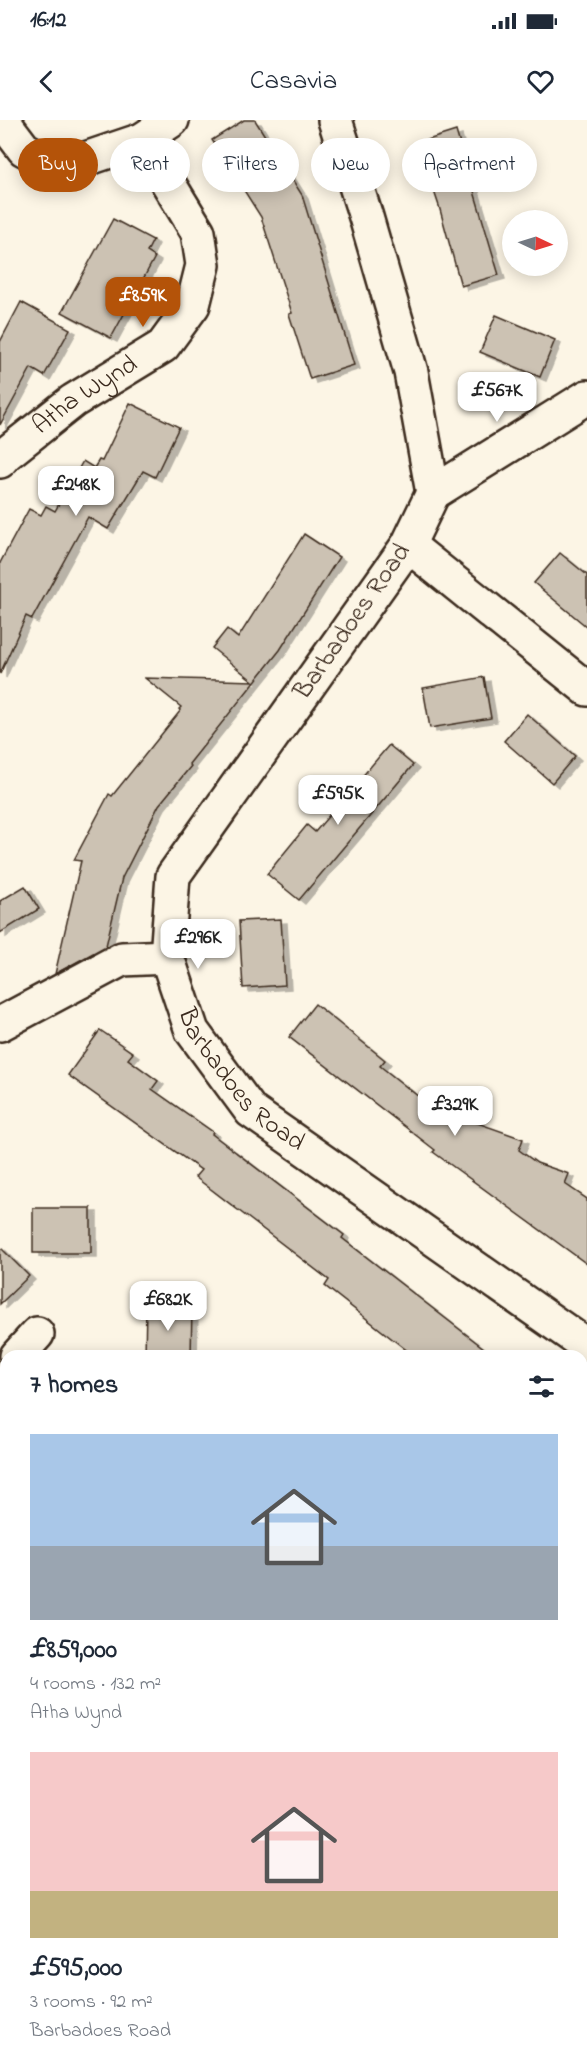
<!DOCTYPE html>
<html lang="en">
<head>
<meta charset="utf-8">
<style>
	:root { --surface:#fff; --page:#f6f6f7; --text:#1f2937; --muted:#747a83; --accent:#b45309 }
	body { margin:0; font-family:"Indie Flower",sans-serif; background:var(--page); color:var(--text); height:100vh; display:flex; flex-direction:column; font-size:22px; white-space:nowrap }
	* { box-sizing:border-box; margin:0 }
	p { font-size:20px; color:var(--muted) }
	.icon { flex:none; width:33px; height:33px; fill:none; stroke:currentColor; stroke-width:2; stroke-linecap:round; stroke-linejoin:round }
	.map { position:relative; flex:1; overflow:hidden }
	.sheet { position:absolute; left:0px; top:1230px; width:588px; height:720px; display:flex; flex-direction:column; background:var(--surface); border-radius:18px 18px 0 0; box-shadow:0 3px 15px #0003 }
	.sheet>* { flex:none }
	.hud { position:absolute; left:18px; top:18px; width:552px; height:54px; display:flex; gap:12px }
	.needle { width:39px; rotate:94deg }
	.controls { position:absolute; left:502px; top:90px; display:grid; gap:12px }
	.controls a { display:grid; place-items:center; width:66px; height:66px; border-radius:50%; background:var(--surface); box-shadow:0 3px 15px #0003; font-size:30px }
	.price { position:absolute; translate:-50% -51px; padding:0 14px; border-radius:12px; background:#fff; color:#222; font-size:20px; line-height:39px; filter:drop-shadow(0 2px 3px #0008) }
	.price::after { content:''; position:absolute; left:50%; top:36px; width:18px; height:14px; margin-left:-9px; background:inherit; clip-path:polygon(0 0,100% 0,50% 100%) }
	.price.current { background:var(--accent); color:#fff }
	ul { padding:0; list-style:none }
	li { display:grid; align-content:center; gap:12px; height:318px; padding:0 30px }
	li span { display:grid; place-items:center; height:186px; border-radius:0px; color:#555 }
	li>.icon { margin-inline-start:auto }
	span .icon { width:108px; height:108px; fill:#fffc; stroke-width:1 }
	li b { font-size:26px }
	h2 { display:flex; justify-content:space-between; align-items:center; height:72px; padding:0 30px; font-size:26px }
	.tag { padding:0 21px; border-radius:27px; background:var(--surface); box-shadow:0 3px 15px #0003; font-size:21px; line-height:54px }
	.tag.current { background:var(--accent); color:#fff }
	.status { display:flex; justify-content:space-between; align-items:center; height:42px; padding:0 30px; background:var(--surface); direction:ltr }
	.status svg { height:16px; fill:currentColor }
	header { display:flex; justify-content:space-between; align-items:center; height:78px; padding:0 30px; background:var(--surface); font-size:27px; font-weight:600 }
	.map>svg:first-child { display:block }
</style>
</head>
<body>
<div class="status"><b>16:12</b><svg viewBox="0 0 49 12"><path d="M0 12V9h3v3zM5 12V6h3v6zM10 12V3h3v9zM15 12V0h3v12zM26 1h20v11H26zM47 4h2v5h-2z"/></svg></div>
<header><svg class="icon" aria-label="back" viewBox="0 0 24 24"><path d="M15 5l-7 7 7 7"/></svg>Casavia<svg class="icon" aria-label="heart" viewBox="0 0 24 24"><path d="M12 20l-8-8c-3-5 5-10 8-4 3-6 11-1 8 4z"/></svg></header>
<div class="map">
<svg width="587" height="1950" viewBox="0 0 587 1950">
	<defs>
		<filter id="shadow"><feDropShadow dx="6" dy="4" stdDeviation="0" flood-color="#0004"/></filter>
	</defs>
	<rect width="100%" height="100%" fill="#fcf5e5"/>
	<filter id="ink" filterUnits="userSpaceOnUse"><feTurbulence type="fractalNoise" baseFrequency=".0167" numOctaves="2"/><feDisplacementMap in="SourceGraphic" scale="12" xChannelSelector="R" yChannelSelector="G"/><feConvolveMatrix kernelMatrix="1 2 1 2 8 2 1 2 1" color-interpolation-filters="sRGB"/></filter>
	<g filter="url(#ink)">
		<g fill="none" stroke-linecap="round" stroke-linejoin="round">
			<g stroke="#b7ad9e" stroke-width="56">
				<polyline points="0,1550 6,1556"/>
				<polyline points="442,1944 451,1950"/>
			</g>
		</g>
		<g fill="#ccc2b3" stroke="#3b2a1e" stroke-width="1.5" filter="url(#shadow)">
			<polygon points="244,0 255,0 302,75 354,245 310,259 289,194 292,193 261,97 212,20"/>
			<polygon points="456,11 499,155 461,166 439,86 418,23"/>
			<polygon points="113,99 153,120 147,132 155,137 111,218 62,192"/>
			<polygon points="21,182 70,209 44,256 31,248 0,305 0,222"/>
			<polygon points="496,195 555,220 540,257 480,232"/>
			<polygon points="130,283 179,307 155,357 143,351 108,409 88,397 32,499 26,496 0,554 0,443 29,389 41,395 46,386 55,391 83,341 94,348 99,340 102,341"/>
			<polygon points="304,414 339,437 280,530 189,644 191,646 159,685 122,758 106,826 55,854 81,741 74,740 109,674 112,676 181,590 179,589 181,587 145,558 253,561 212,528 227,509 238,518"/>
			<polygon points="560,433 587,455 587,507 534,463"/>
			<polygon points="484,557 491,598 430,608 423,568"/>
			<polygon points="527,594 575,636 552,663 504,621"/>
			<polygon points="389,625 413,645 299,780 267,754 307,705 315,712"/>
			<polygon points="25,766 39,789 0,813 0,781"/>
			<polygon points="281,799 285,865 243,868 239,801"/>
			<polygon points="315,884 385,940 380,946 453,1004 458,996 523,1019 519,1030 537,1043 569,1054 565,1064 587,1079 587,1144 433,1032 435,1030 289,917"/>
			<polygon points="100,910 133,933 128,939 158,961 152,969 213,1012 212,1014 344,1115 342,1118 494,1236 414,1236 325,1166 329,1160 195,1057 201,1050 68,955"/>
			<rect x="33" y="1088" width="58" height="45"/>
			<polygon points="0,1127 29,1156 0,1184"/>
			<polygon points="146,1187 192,1188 191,1236 145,1236"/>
		</g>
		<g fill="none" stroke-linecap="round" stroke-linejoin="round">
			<g stroke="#3b2a1e" stroke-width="38">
				<g id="minor">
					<polyline points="2,0 24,29 49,42 68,45 142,20 172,0"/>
					<polyline points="335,0 366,97 411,252 433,373"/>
					<path id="s1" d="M0,341L6,334L73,281L163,226L193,185L203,145L198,112L142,20"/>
					<path id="s2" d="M433,373L408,425L173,756L167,837L192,911L251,991L587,1226"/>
					<polyline points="433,373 587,277"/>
					<polyline points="408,425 587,569"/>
					<polyline points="0,904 122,839 167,837"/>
					<polyline points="17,1236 37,1214"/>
					<polyline points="0,1427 6,1433"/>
					<polyline points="0,1672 6,1678"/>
					<polyline points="582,1893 587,1894"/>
					<polyline points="269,1944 277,1950"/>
				</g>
			</g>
			<use href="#minor" stroke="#fcf5e5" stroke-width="33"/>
		</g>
	</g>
	<g text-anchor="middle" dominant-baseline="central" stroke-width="5" stroke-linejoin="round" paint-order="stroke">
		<g font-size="26" fill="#3b2a1e" stroke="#fcf5e5">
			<text stroke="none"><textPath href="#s1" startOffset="108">Atha Wynd</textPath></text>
			<text transform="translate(353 502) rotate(-55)">Barbadoes Road</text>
			<text stroke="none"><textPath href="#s2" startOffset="692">Barbadoes Road</textPath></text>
		</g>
	</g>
</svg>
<div class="controls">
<a><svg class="needle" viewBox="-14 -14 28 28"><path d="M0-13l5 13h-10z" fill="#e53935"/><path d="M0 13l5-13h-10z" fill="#747a83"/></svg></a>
</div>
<b class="price current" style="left:143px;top:208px">£859K</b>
<b class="price" style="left:497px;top:303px">£567K</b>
<b class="price" style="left:76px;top:397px">£248K</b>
<b class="price" style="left:338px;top:706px">£595K</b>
<b class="price" style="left:198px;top:850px">£296K</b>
<b class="price" style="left:455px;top:1017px">£329K</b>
<b class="price" style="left:168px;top:1212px">£682K</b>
<div class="hud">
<a class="tag current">Buy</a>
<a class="tag">Rent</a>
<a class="tag">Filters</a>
<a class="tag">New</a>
<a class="tag">Apartment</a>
</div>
<section class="sheet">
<h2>7 homes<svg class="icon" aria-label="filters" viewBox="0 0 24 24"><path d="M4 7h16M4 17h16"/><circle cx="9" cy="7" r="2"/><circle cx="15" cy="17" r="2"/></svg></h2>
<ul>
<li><span style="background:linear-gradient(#a9c7e8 60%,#9aa5b1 0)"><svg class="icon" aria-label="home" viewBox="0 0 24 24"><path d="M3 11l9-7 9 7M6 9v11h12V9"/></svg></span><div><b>£859,000</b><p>4 rooms · 132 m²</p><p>Atha Wynd</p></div></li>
<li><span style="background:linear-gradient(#f6c9c9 75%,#c2b280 0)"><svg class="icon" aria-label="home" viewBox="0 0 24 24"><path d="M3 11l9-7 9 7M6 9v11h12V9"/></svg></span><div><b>£595,000</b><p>3 rooms · 92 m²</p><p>Barbadoes Road</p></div></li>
</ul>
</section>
</div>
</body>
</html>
